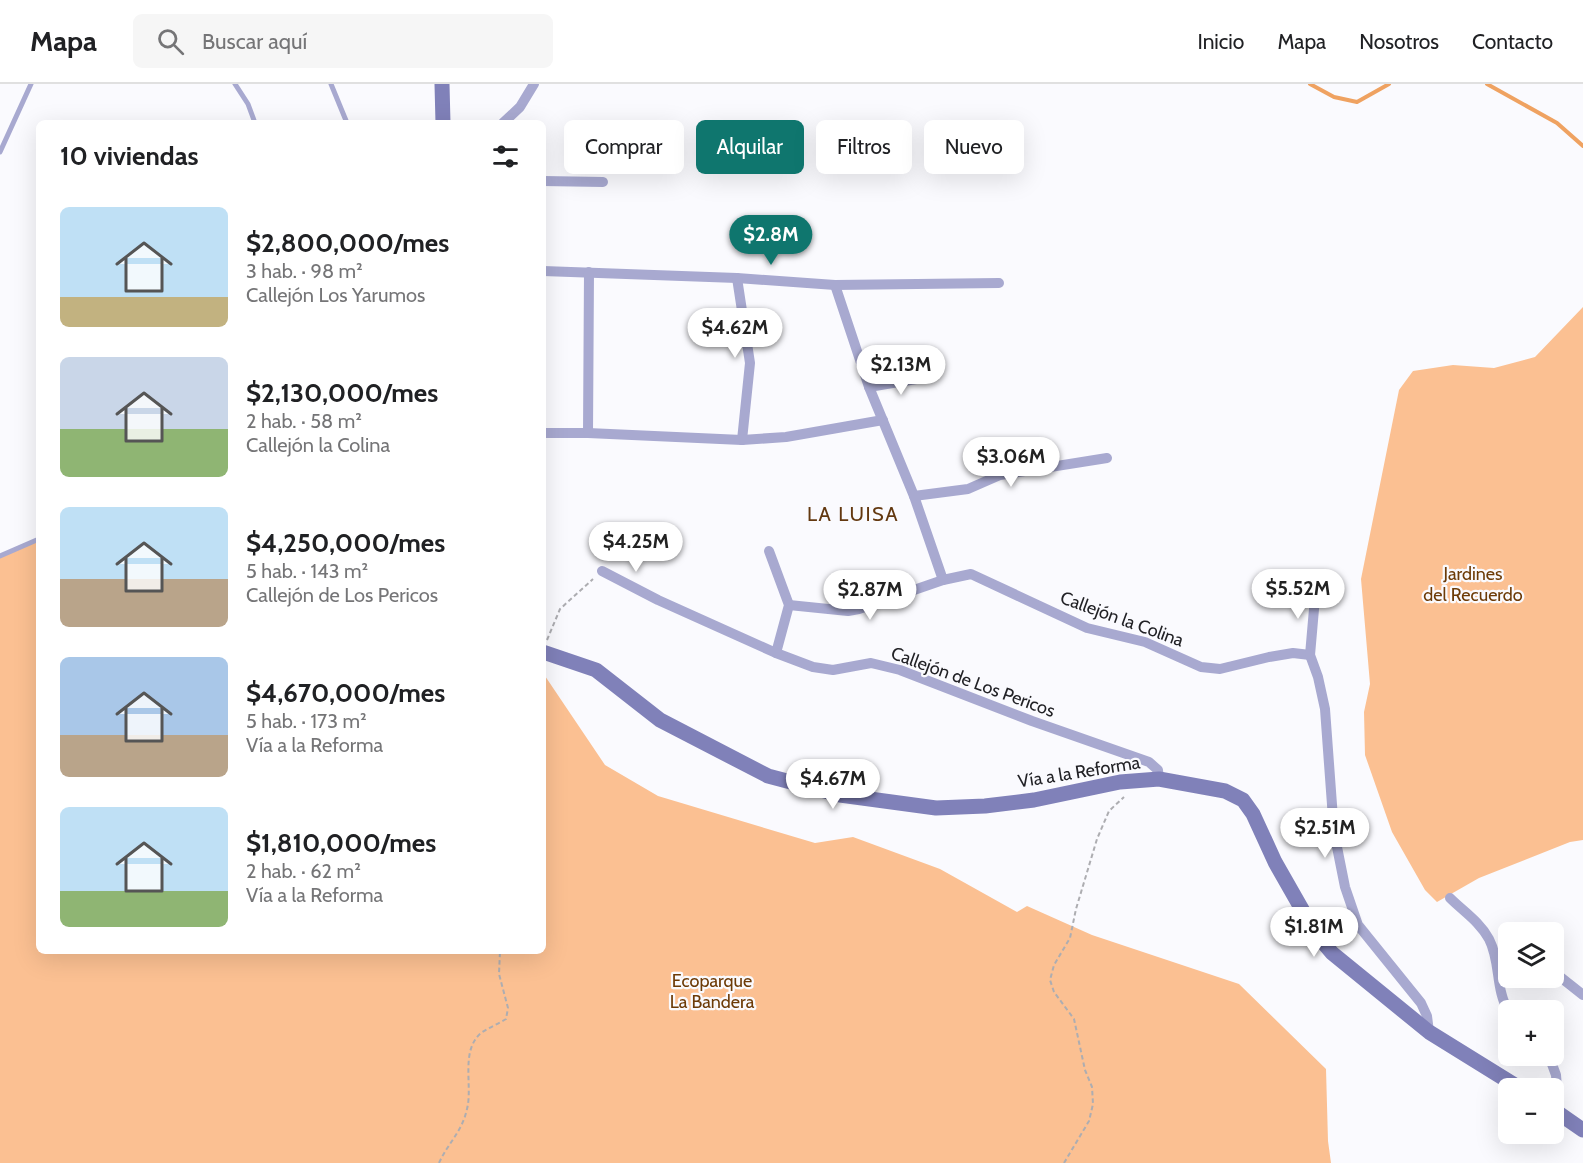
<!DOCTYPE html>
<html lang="es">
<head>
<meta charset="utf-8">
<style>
	:root { --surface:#fff; --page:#f6f6f6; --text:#202124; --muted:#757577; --line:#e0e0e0; --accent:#0f766e }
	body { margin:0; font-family:Cabin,sans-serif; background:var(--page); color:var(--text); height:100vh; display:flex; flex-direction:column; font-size:22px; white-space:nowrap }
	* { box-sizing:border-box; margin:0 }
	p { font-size:20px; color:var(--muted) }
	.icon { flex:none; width:33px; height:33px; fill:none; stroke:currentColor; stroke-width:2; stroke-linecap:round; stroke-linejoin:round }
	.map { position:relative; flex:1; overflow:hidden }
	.side { position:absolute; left:36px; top:36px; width:510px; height:834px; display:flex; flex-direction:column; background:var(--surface); border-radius:9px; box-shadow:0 6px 24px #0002 }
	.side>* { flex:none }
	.hud { position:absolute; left:564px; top:36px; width:570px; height:54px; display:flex; gap:12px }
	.tools { position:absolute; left:1498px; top:838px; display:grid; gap:12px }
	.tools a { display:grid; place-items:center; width:66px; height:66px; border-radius:9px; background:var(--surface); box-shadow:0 6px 24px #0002; font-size:30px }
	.price { position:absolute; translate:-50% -51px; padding:0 14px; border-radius:21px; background:#fff; color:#222; font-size:20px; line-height:39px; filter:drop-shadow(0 2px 3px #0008) }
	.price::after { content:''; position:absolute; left:50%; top:36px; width:18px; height:14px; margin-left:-9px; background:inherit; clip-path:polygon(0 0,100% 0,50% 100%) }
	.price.selected { background:var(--accent); color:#fff }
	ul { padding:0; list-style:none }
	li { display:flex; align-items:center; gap:18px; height:150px; padding:0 24px }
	li span { display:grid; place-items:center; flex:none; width:168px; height:120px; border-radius:9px; color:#555 }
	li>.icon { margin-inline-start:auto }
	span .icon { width:72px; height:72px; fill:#fffc; stroke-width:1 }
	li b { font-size:26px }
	h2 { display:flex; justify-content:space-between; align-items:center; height:72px; padding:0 24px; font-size:26px }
	.chip { padding:0 21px; border-radius:9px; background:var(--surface); box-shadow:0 6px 24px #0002; font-size:21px; line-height:54px }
	.chip.selected { background:var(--accent); color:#fff }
	header { display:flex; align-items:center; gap:36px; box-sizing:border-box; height:84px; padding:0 30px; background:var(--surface); border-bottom:2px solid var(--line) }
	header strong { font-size:28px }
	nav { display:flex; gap:33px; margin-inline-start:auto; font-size:21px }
	.search { width:420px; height:54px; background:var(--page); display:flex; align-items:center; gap:15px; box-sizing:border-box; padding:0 21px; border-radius:9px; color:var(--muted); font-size:22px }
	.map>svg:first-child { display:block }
</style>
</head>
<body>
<header>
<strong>Mapa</strong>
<div class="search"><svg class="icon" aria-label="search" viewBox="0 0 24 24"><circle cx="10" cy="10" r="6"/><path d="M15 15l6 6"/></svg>Buscar aquí</div>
<nav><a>Inicio</a><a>Mapa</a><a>Nosotros</a><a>Contacto</a></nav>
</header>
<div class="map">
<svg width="1583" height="1079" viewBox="0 0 1583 1079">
	<rect width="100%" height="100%" fill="#fafafe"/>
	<g fill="#fbc092">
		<polygon points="1583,223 1583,756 1570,758 1479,794 1437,818 1425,806 1392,748 1365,671 1364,628 1370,600 1361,495 1399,306 1413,287 1453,281 1494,284 1535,273"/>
		<polygon points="39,455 39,867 543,867 543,589 605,681 658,712 815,759 853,753 940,785 1017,828 1027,822 1092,851 1239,900 1326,985 1328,1057 1331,1079 0,1079 0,472"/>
	</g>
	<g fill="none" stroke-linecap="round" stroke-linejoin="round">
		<g stroke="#efa261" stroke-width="4">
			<polyline points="1310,0 1334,13 1357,18 1389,0"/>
			<polyline points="1487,0 1557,39 1583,62"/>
		</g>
		<g stroke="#adadb1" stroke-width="2" stroke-dasharray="4.5 3" stroke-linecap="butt">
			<polyline points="547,556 560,525 593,495"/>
			<path d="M439,1079C448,1059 462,1048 467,1025C473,1002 460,967 481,949C488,944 498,940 506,935L508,924L499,890L500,867"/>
			<polyline points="1064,1079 1089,1037 1093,1020 1092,1003 1085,986 1074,935 1054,908 1050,896 1054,881 1070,854 1076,825 1097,755 1109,727 1124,713"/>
		</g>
		<g stroke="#a8a9d0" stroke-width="5">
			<polyline points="235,0 248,20 255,39"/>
			<polyline points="331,0 347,39"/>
			<polyline points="0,68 31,0"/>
			<polyline points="0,472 39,455"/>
		</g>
		<g stroke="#a8a9d0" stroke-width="10">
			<polyline points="503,39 520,23 534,0"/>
			<polyline points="543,97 603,98"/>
			<polyline points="543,187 737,194 835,201 999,199"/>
			<polyline points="737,194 750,279 742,356"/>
			<polyline points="835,201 869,303 914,412 943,496 971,490 1087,544 1145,558 1201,583 1220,585 1269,573 1293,569 1310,571"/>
			<polyline points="869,303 928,293"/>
			<polyline points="543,349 588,349 742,356 786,353 883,336"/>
			<polyline points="588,349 589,188"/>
			<polyline points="914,412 968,405 1000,391 1107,374"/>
			<polyline points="769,467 789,521 776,569"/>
			<polyline points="602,487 658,516 776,569 813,583 833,586 871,579 900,586 1032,637 1149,678 1158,686 1159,695"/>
			<polyline points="1316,502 1310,571 1318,593 1325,625 1334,748 1345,803 1358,841 1421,919 1427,932 1429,948"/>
			<polyline points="789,521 848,527 859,525 943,496"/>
			<path d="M1450,814C1463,827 1480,838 1489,855C1501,878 1495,906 1509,928"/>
			<polyline points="1554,888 1583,911"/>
			<polyline points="1549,972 1556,991 1559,1029"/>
		</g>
		<g stroke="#8081b9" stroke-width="15">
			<polyline points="442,0 443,39"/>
			<polyline points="543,568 596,586 660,636 768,692 840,711 936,724 985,722 1034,716 1120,698 1159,695 1225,707 1243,716 1253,730 1275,778 1316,850 1332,869 1429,948 1521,1005"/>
			<polyline points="1554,1026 1583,1046"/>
		</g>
	</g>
	<g text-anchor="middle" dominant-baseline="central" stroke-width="4.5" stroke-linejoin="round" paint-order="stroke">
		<g font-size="18" fill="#6d3b07" stroke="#fafafe">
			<text x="1473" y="490">Jardines<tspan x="1473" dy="21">del Recuerdo</tspan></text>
			<text x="712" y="897">Ecoparque<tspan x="712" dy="21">La Bandera</tspan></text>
		</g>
		<g font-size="18" fill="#222226" stroke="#fafafe">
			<text transform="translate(1122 535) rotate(20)">Callejón la Colina</text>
			<text transform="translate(973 598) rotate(20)">Callejón de Los Pericos</text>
			<text transform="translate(1079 688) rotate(-9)">Vía a la Reforma</text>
		</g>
		<g font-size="20" letter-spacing="1.5" fill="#633810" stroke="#fafafe">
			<text x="853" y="430">LA LUISA</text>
		</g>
	</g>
</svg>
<div class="tools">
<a><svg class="icon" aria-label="layers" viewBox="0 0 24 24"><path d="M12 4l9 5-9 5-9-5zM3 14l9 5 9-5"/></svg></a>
<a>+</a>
<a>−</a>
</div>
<b class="price selected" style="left:771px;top:182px">$2.8M</b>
<b class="price" style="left:735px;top:275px">$4.62M</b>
<b class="price" style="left:901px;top:312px">$2.13M</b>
<b class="price" style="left:1011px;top:404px">$3.06M</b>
<b class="price" style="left:636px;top:489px">$4.25M</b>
<b class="price" style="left:1298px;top:536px">$5.52M</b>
<b class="price" style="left:870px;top:537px">$2.87M</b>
<b class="price" style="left:833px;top:726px">$4.67M</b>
<b class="price" style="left:1325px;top:775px">$2.51M</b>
<b class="price" style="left:1314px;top:874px">$1.81M</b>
<div class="hud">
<a class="chip">Comprar</a>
<a class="chip selected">Alquilar</a>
<a class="chip">Filtros</a>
<a class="chip">Nuevo</a>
</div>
<section class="side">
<h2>10 viviendas<svg class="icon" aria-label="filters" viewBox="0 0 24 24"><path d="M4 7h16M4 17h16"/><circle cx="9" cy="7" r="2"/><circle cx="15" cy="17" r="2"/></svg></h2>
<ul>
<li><span style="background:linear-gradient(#bfe0f5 75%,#c2b280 0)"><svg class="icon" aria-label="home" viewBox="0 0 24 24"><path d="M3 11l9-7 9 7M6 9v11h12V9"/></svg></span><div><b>$2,800,000/mes</b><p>3 hab. · 98 m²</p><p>Callejón Los Yarumos</p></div></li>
<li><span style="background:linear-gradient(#c9d6e8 60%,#8fb573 0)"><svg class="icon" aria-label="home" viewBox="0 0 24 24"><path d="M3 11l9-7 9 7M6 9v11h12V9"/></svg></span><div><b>$2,130,000/mes</b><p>2 hab. · 58 m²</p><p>Callejón la Colina</p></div></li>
<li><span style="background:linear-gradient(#bfe0f5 60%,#b9a48a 0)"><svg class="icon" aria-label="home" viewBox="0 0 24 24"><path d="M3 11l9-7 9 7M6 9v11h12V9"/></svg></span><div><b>$4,250,000/mes</b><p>5 hab. · 143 m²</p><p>Callejón de Los Pericos</p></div></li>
<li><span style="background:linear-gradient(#a9c7e8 65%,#b9a48a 0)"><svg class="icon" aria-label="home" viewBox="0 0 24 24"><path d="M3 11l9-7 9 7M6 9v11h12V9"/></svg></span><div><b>$4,670,000/mes</b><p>5 hab. · 173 m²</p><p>Vía a la Reforma</p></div></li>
<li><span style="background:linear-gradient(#bfe0f5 70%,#8fb573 0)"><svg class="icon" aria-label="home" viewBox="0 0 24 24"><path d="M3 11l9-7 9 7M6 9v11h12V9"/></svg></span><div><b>$1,810,000/mes</b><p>2 hab. · 62 m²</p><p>Vía a la Reforma</p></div></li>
</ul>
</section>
</div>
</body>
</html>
